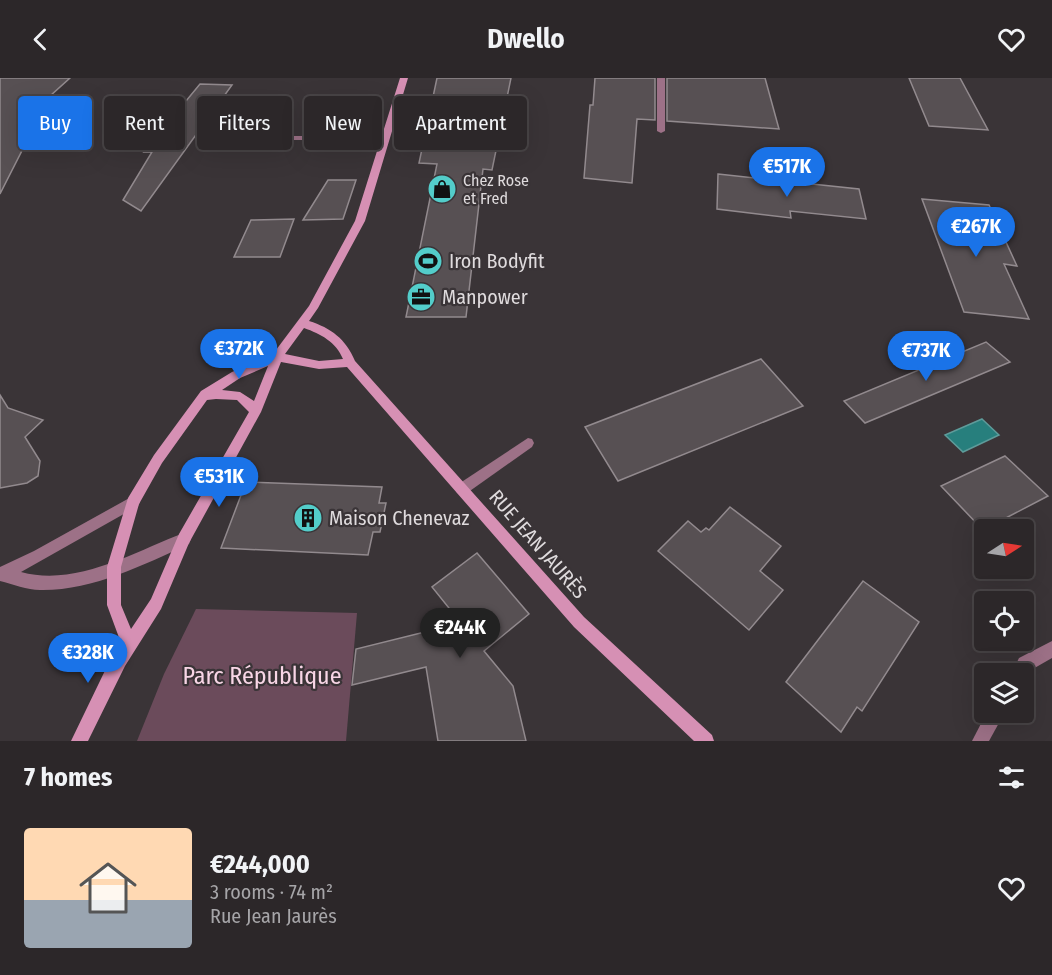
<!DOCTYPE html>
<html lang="en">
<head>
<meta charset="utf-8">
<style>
	:root { --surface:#2c2729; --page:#383335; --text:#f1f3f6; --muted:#a6a5a8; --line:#484446; --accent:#1a73e8 }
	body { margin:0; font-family:"Fira Sans Condensed",sans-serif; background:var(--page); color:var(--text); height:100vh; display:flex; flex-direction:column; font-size:22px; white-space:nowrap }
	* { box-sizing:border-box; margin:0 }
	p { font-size:20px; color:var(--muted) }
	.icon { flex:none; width:33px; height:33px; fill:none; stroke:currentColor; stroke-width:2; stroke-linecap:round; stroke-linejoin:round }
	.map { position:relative; height:663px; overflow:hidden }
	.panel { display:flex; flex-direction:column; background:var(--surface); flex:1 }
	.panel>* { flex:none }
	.hud { position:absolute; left:18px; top:18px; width:600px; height:54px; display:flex; gap:12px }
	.needle { width:39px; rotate:78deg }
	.tools { position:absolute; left:974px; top:441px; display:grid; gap:12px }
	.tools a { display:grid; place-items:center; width:60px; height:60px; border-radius:6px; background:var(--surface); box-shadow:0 6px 24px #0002,0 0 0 2px var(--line); font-size:30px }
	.price { position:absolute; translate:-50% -51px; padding:0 14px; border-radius:21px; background:var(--accent); color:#fff; font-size:20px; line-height:39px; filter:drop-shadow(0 2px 3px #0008) }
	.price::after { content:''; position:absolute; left:50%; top:36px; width:18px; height:14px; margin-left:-9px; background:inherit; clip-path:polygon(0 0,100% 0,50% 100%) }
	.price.active { background:#222; color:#fff }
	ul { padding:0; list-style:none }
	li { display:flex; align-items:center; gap:18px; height:150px; padding:0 24px }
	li+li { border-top:2px solid var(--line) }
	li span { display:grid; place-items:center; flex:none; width:168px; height:120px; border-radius:6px; color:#555 }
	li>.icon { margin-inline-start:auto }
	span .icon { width:72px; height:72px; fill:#fffc; stroke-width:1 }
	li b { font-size:26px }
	h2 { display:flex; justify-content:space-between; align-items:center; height:72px; padding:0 24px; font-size:26px }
	.tag { padding:0 21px; border-radius:6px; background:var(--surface); box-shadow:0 6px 24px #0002,0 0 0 2px var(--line); font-size:21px; line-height:54px }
	.tag.active { background:var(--accent); color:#fff }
	header { display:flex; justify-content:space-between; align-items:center; height:78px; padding:0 24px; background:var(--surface); font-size:27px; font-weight:700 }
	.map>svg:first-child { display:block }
</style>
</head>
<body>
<header><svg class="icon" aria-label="back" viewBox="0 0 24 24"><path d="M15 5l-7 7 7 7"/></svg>Dwello<svg class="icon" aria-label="heart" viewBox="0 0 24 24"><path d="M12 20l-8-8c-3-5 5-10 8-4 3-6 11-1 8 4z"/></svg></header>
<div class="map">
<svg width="1052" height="663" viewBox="0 0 1052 663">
	<rect width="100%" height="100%" fill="#3a3437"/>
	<polygon fill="#6b4b5b" points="196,531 357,535 346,663 137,663 164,596"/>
	<polygon fill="#277f7d" stroke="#5e9b9a" stroke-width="1.5" points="982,341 999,357 963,374 945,357"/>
	<g fill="#575053" stroke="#928a8e" stroke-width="1.5">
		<polygon points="0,0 70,0 19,46 36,45 0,116"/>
		<polygon points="437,0 511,0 492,92 483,91 466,239 406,239 437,86 419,85"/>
		<polygon points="595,0 655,0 655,42 637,41 632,105 584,100 590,27 593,27"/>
		<polygon points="667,0 765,0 779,51 667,43"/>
		<polygon points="909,0 960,0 988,52 929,48"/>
		<polygon points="200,6 232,7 141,133 123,122 152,74 144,74"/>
		<polygon points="718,96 859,111 866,141 790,133 791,140 717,131"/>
		<polygon points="328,102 356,102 343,141 303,142"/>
		<polygon points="922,121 989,127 1017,188 1004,186 1029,241 964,234"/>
		<polygon points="294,141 280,179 234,179 251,142"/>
		<polygon points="986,264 1010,284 865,345 844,323"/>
		<polygon points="761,281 803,328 618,403 585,349"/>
		<polygon points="0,317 8,330 43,342 25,359 40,383 38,398 27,405 0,410"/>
		<polygon points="1005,378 1048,418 983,452 941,408"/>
		<polygon points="246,404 382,409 379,425 386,425 380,454 373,454 368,477 221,470"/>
		<polygon points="730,429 781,468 760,493 783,512 749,552 658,473 688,443 701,454 706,450 709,452"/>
		<polygon points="477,475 529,536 484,573 513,608 526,663 438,663 426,589 352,607 356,571 461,545 432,509"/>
		<polygon points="863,503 919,544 862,633 857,629 841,654 786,604"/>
	</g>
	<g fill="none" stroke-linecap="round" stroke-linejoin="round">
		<g fill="#9d7187" fill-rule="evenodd">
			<polygon points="278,58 385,58 389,60 385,62 278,62"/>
			<polygon points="528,360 532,361 534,365 532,369 467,415 462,417 457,415 455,411 457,407"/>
		</g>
		<g fill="#9d7187" fill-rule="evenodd">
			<polygon points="657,0 665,0 665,53 661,55 657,53"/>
			<path d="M133,418L138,420L140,424L138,428L21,494C77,509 133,474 184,455L189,456L191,461L189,466C143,487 92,513 40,512C27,512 13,506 0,503V489L34,473Z"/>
			<polygon points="1052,563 1052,580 1031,592 1025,602 1023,602 1023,596 1011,596 1019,580"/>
			<polygon points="987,634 1005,634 989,663 972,663"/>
		</g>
		<path fill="#d690b4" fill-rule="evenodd" d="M400,0H408L365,143L318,230L309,243C331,250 346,261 355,283L584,539L712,657L714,663H694L574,549L347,289L319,291L281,284L261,334L189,465L161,531L125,588L88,663H71L113,576L121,565L107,527V489L128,420L154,377L201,313L232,294L273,276L309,228L355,143ZM304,250C321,256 336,264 343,281L319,283L285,276ZM268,288L254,323L240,314L222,312L240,300ZM216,321L237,322L249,334L179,456L151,521L131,551L121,527V489L139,426L162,385L207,322Z"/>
	</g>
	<defs>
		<g id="shop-disc" transform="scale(1.5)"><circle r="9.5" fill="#53cdca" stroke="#3a3437"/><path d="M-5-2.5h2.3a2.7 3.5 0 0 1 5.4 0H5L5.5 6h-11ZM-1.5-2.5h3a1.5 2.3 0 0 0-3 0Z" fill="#111"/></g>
		<g id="stadium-disc" transform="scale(1.5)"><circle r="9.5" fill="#53cdca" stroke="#3a3437"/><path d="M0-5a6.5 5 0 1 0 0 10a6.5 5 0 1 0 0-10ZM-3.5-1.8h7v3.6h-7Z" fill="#111"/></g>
		<g id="office-disc" transform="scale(1.5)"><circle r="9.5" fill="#53cdca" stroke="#3a3437"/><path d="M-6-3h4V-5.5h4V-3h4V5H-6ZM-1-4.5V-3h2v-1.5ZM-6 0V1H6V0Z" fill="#111"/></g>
		<g id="building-disc" transform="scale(1.5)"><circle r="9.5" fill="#53cdca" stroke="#3a3437"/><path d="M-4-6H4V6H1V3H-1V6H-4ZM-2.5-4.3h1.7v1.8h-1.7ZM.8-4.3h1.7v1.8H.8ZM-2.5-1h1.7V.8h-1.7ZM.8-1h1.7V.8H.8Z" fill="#111"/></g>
	</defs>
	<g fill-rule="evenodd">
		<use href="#shop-disc" x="442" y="111"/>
		<use href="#stadium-disc" x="428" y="183"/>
		<use href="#office-disc" x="421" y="219"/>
		<use href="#building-disc" x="308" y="440"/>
	</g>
	<g text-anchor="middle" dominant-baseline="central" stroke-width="4.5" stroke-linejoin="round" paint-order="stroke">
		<g font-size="16" fill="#dfdbdd" stroke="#3a3437" text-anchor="start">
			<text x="463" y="102">Chez Rose<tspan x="463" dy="18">et Fred</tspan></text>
		</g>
		<g font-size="20" fill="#dfdbdd" stroke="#3a3437" text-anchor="start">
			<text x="449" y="183">Iron Bodyfit</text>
			<text x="442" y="219">Manpower</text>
			<text x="329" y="440">Maison Chenevaz</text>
		</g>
		<g font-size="20" fill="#dfdbdd" stroke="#3a3437">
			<text transform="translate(538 466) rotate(49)">RUE JEAN JAURÈS</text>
		</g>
		<g font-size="24" fill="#f8d6e6" stroke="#3a3437">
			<text x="262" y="598">Parc République</text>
		</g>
	</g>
</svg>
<div class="tools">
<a><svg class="needle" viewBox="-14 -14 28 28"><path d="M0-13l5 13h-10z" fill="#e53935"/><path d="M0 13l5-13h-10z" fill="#a6a5a8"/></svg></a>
<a><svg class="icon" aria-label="locate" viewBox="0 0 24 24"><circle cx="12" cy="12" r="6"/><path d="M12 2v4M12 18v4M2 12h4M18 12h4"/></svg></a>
<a><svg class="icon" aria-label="layers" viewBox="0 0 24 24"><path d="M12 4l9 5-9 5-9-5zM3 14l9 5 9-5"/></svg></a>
</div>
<b class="price" style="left:787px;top:120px">€517K</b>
<b class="price" style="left:976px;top:180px">€267K</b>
<b class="price" style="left:239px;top:302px">€372K</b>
<b class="price" style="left:926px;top:304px">€737K</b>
<b class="price" style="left:219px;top:430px">€531K</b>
<b class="price active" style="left:460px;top:581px">€244K</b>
<b class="price" style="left:88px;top:606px">€328K</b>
<div class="hud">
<a class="tag active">Buy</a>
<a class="tag">Rent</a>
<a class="tag">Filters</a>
<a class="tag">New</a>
<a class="tag">Apartment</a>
</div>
</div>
<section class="panel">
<h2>7 homes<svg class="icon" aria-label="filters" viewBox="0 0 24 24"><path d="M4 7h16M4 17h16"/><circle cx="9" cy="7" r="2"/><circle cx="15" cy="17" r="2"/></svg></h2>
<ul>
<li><span style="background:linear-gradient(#ffd9b3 60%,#9aa5b1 0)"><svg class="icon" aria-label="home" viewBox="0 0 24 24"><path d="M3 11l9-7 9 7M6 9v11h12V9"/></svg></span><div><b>€244,000</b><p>3 rooms · 74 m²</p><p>Rue Jean Jaurès</p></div><svg class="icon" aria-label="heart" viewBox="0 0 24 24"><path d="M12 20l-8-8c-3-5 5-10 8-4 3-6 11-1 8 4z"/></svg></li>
</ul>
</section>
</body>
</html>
